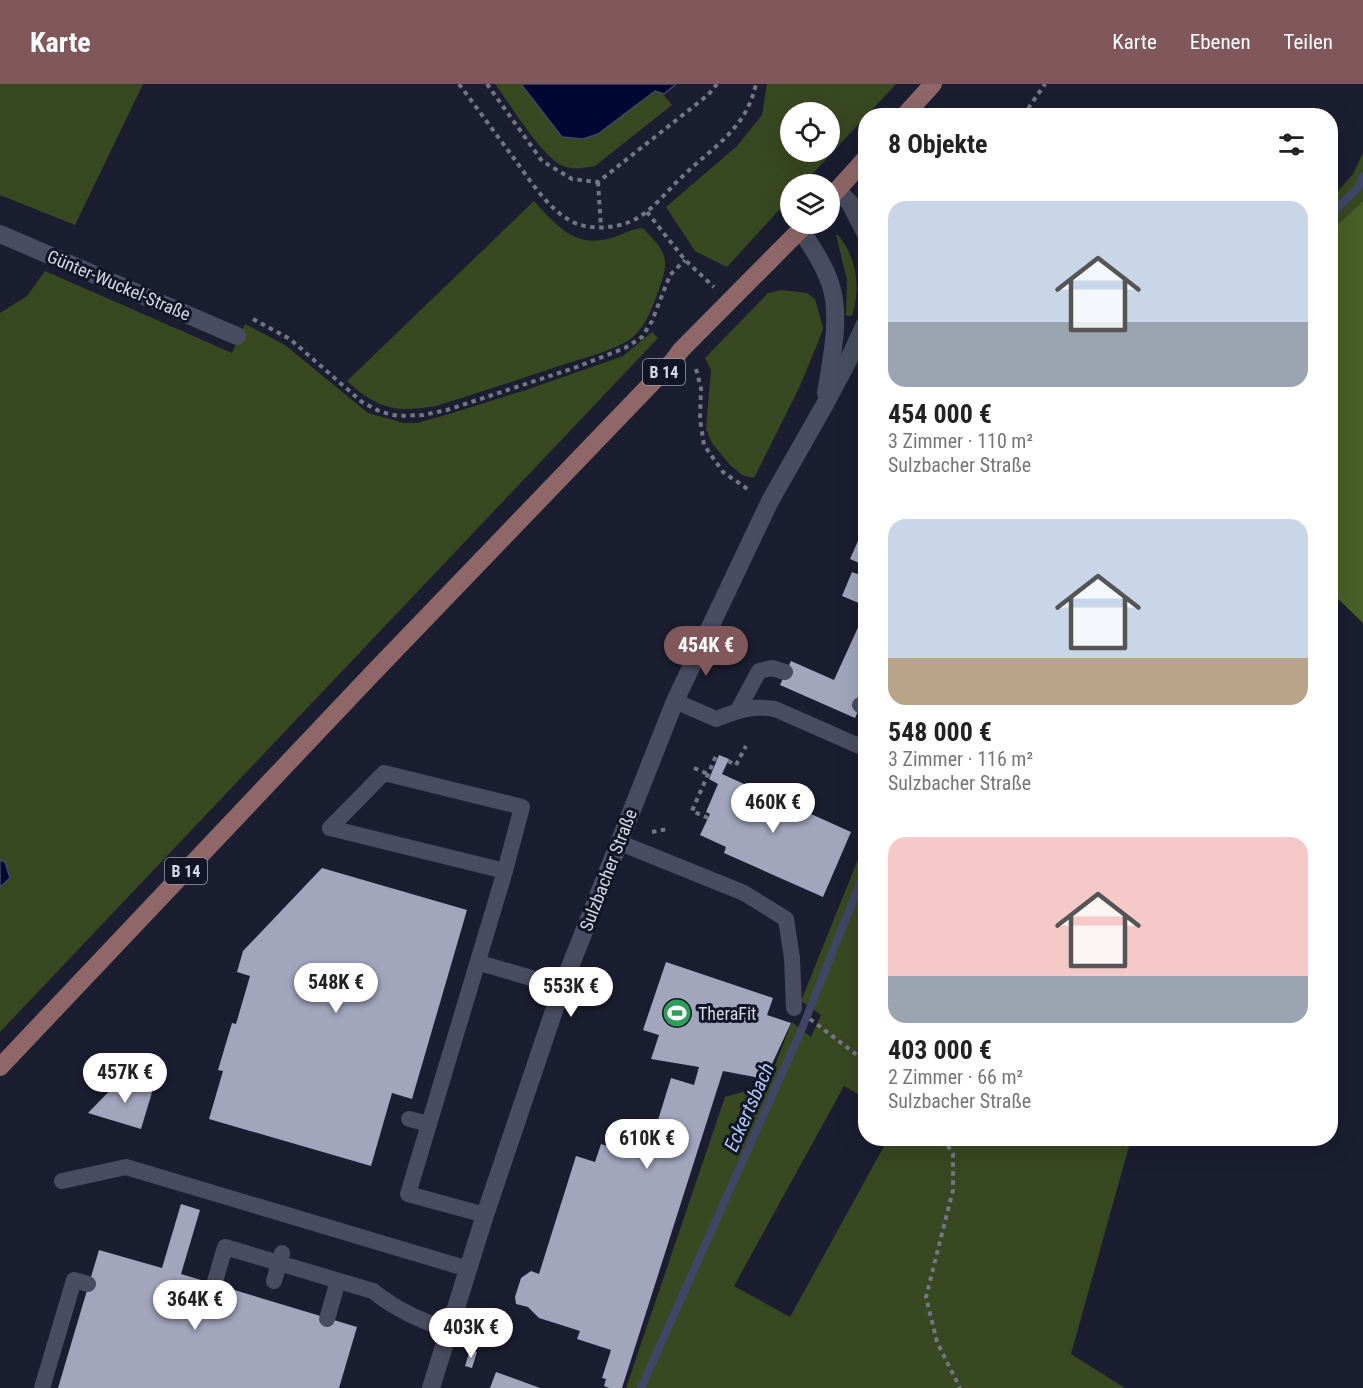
<!DOCTYPE html>
<html lang="de">
<head>
<meta charset="utf-8">
<style>
	:root { --surface:#fff; --page:#f6f6f6; --text:#222; --muted:#767676; --accent:#80585c }
	body { margin:0; font-family:"Roboto Condensed",sans-serif; background:var(--page); color:var(--text); height:100vh; display:flex; flex-direction:column; font-size:22px; white-space:nowrap }
	* { box-sizing:border-box; margin:0 }
	p { font-size:20px; color:var(--muted) }
	.icon { flex:none; width:33px; height:33px; fill:none; stroke:currentColor; stroke-width:2; stroke-linecap:round; stroke-linejoin:round }
	.map { position:relative; flex:1; overflow:hidden }
	.side { position:absolute; left:858px; top:24px; width:480px; height:1038px; display:flex; flex-direction:column; background:var(--surface); border-radius:24px; box-shadow:0 6px 24px #0002 }
	.side>* { flex:none }
	.controls { position:absolute; left:780px; top:18px; display:grid; gap:12px }
	.controls a { display:grid; place-items:center; width:60px; height:60px; border-radius:50%; background:var(--surface); box-shadow:0 6px 24px #0002; font-size:30px }
	.price { position:absolute; translate:-50% -51px; padding:0 14px; border-radius:21px; background:#fff; color:#222; font-size:20px; line-height:39px; filter:drop-shadow(0 2px 3px #0008) }
	.price::after { content:''; position:absolute; left:50%; top:36px; width:18px; height:14px; margin-left:-9px; background:inherit; clip-path:polygon(0 0,100% 0,50% 100%) }
	.price.selected { background:var(--accent); color:#fff }
	ul { padding:0; list-style:none }
	li { display:grid; align-content:center; gap:12px; height:318px; padding:0 30px }
	li span { display:grid; place-items:center; height:186px; border-radius:18px; color:#555 }
	li>.icon { margin-inline-start:auto }
	span .icon { width:108px; height:108px; fill:#fffc; stroke-width:1 }
	li b { font-size:26px }
	h2 { display:flex; justify-content:space-between; align-items:center; height:72px; padding:0 30px; font-size:26px }
	header { display:flex; align-items:center; gap:36px; box-sizing:border-box; height:84px; padding:0 30px; background:var(--accent); color:#fff }
	header strong { font-size:28px }
	nav { display:flex; gap:33px; margin-inline-start:auto; font-size:21px }
	.map>svg:first-child { display:block }
</style>
</head>
<body>
<header>
<strong>Karte</strong>
<nav><a>Karte</a><a>Ebenen</a><a>Teilen</a></nav>
</header>
<div class="map">
<svg width="1363" height="1304" viewBox="0 0 1363 1304">
	<rect width="100%" height="100%" fill="#1b1e30"/>
	<g fill="#384821" fill-rule="evenodd">
		<polygon points="0,0 143,0 75,141 0,111"/>
		<path d="M495,0H521L562,53L583,55L598,49L655,7L661,8L672,21L595,82C585,84 574,86 563,82C541,72 511,21 495,0Z"/>
		<path d="M767,0H896L803,100H790V114L727,183L695,167L666,123L737,62L762,31ZM790,28H830V68H790Z"/>
		<polygon points="1363,69 1363,117 1331,148 1331,115 1353,90"/>
		<path d="M534,117C556,141 575,165 611,154C622,151 630,145 643,144C668,170 670,175 658,208C652,224 647,240 634,252C620,265 581,275 562,281C520,295 478,309 436,322C395,329 378,325 347,297Z"/>
		<path d="M836,151H838C857,173 861,204 852,232H848L846,231L847,196Z"/>
		<polygon points="45,187 232,269 245,240 285,261 368,329 404,339 417,339 449,330 526,306 623,272 652,248 658,254 0,948 0,803 10,793 5,778 0,776 0,229 27,212"/>
		<polygon points="782,206 807,209 815,215 823,244 819,256 799,304 754,394 742,391 730,381 712,359 706,345 711,286 705,274 768,209"/>
		<polygon points="865,758 865,1014 844,1002 734,1202 790,1233 888,1055 1131,1055 1071,1270 1125,1304 626,1304 725,1013 767,1001 792,938 811,953 821,931 801,917"/>
	</g>
	<polygon fill="#485f27" points="1363,117 1363,539 1331,508 1330,148"/>
	<g fill="#000730" stroke="#404666" stroke-width="1.5">
		<polygon points="521,0 676,0 664,10 655,7 598,50 583,55 562,53"/>
		<polygon points="0,776 5,778 10,794 0,803"/>
	</g>
	<g fill="none" stroke-linecap="round" stroke-linejoin="round">
		<g stroke="#404666" stroke-width="8">
			<polyline points="1330,131 1358,104 1363,93"/>
			<polyline points="641,1304 801,947 866,784"/>
		</g>
	</g>
	<g fill="#a1a6bd">
		<polygon points="862,448 866,449 866,482 850,475"/>
		<polygon points="852,488 866,493 866,522 842,512"/>
		<polygon points="866,526 866,610 855,634 780,601 791,577 834,596"/>
		<polygon points="719,671 729,675 722,690 851,748 823,813 724,769 726,763 700,751 710,730 706,728 718,700 709,695"/>
		<polygon points="322,784 467,826 412,1015 392,1009 371,1082 209,1035 223,987 218,986 232,939 236,940 250,892 237,888 243,867"/>
		<polygon points="666,878 773,914 767,931 791,939 765,995 723,987 622,1304 609,1304 604,1302 606,1295 602,1294 611,1266 577,1255 580,1247 539,1234 528,1223 516,1220 515,1213 521,1194 531,1187 539,1190 576,1072 595,1078 601,1060 646,1075 671,994 694,1001 699,983 651,975 659,951 643,946"/>
		<polygon points="121,995 153,1005 141,1045 88,1029"/>
		<polygon points="181,1120 200,1126 181,1190 357,1243 339,1304 58,1304 99,1166 162,1184"/>
		<polygon points="470,1266 477,1268 472,1284 465,1282"/>
		<polygon points="496,1288 540,1304 490,1304"/>
	</g>
	<g fill="none" stroke-linecap="round" stroke-linejoin="round">
		<g stroke="#737685" stroke-width="4" stroke-dasharray="4.5 4.5" stroke-linecap="butt">
			<path d="M459,0C477,24 495,49 513,73C529,95 547,124 571,137C587,146 613,145 629,138C652,129 666,107 684,91C714,62 746,45 756,0"/>
			<polyline points="487,0 542,77 572,95 598,98 708,11 717,0"/>
			<polyline points="1023,32 1045,0"/>
			<polyline points="598,98 601,143"/>
			<polyline points="647,128 685,176 714,203"/>
			<polyline points="253,235 290,255 362,318 381,328 398,332 423,331 447,326 574,284 625,264 642,253 652,237 670,191 685,176"/>
			<polyline points="696,285 701,304 700,335 704,361 723,388 749,406"/>
			<polyline points="728,677 736,681 746,662"/>
			<polyline points="694,684 708,690"/>
			<polyline points="708,734 692,727 716,672 719,673"/>
			<polyline points="652,748 667,745"/>
			<polyline points="810,935 866,978"/>
			<polyline points="943,1054 953,1070 953,1106 926,1213 937,1258 960,1304"/>
		</g>
		<g stroke="#494d61" stroke-width="16">
			<path d="M675,617L716,635C738,627 750,621 775,625L866,665"/>
			<polyline points="860,621 866,624"/>
			<polyline points="738,626 759,587 772,584 785,588"/>
			<polyline points="330,744 505,787 408,1110 485,1131"/>
			<polyline points="330,744 384,689 522,723 505,787"/>
			<polyline points="618,758 744,809 786,835 792,874 794,924"/>
			<polyline points="480,879 562,903"/>
			<polyline points="409,1035 429,1040"/>
			<polyline points="62,1097 126,1083 468,1185"/>
			<polyline points="274,1197 282,1169"/>
			<path d="M214,1201L225,1163L373,1207C396,1226 421,1236 449,1247"/>
			<polyline points="327,1235 338,1197"/>
			<polyline points="42,1304 74,1196 88,1200"/>
		</g>
		<polyline stroke="#494d61" stroke-width="18" points="0,150 237,252"/>
		<g stroke="#494d61" stroke-width="18">
			<polyline points="837,106 850,119 866,150"/>
			<path d="M800,145C812,163 825,182 831,202C841,234 831,277 826,309"/>
			<polyline points="431,1304 485,1131 562,903 675,617 770,417 824,322 849,275 866,238"/>
		</g>
		<g stroke="#906768" stroke-width="18">
			<polyline points="904,32 933,0"/>
			<polyline points="830,114 866,74"/>
			<polyline points="0,983 372,590 673,277 681,266 806,140"/>
		</g>
	</g>
	<defs>
		<g id="stadium-disc" transform="scale(1.5)"><circle r="9.5" fill="#2e9e5b" stroke="#121526"/><path d="M0-5a6.5 5 0 1 0 0 10a6.5 5 0 1 0 0-10ZM-3.5-1.8h7v3.6h-7Z" fill="#fff"/></g>
	</defs>
	<g fill-rule="evenodd">
		<use href="#stadium-disc" x="677" y="929"/>
	</g>
	<g text-anchor="middle" dominant-baseline="central" stroke-width="6" stroke-linejoin="round" paint-order="stroke">
		<g fill="#121526" stroke="#9b9eac" stroke-width="1.5">
			<rect x="643" y="275" width="42" height="26" rx="4.5"/>
			<rect x="165" y="774" width="42" height="26" rx="4.5"/>
		</g>
		<g font-size="16" font-weight="bold" fill="#d6d8e5">
			<text x="664" y="288">B 14</text>
			<text x="186" y="787">B 14</text>
		</g>
		<g font-size="18" fill="#d6d8e5" stroke="#121526">
			<text transform="translate(119 201) rotate(23)">Günter-Wuckel-Straße</text>
			<text transform="translate(608 786) rotate(-69)">Sulzbacher Straße</text>
		</g>
		<g font-size="18" fill="#d6d8e5" stroke="#121526" text-anchor="start">
			<text x="698" y="929">TheraFit</text>
		</g>
		<g font-size="20" font-style="italic" fill="#afcaf6" stroke="#121526">
			<text transform="translate(749 1023) rotate(-66)">Eckertsbach</text>
		</g>
	</g>
</svg>
<div class="controls">
<a><svg class="icon" aria-label="locate" viewBox="0 0 24 24"><circle cx="12" cy="12" r="6"/><path d="M12 2v4M12 18v4M2 12h4M18 12h4"/></svg></a>
<a><svg class="icon" aria-label="layers" viewBox="0 0 24 24"><path d="M12 4l9 5-9 5-9-5zM3 14l9 5 9-5"/></svg></a>
</div>
<b class="price selected" style="left:706px;top:593px">454K €</b>
<b class="price" style="left:773px;top:750px">460K €</b>
<b class="price" style="left:336px;top:930px">548K €</b>
<b class="price" style="left:571px;top:934px">553K €</b>
<b class="price" style="left:125px;top:1020px">457K €</b>
<b class="price" style="left:647px;top:1086px">610K €</b>
<b class="price" style="left:195px;top:1247px">364K €</b>
<b class="price" style="left:471px;top:1275px">403K €</b>
<section class="side">
<h2>8 Objekte<svg class="icon" aria-label="filters" viewBox="0 0 24 24"><path d="M4 7h16M4 17h16"/><circle cx="9" cy="7" r="2"/><circle cx="15" cy="17" r="2"/></svg></h2>
<ul>
<li><span style="background:linear-gradient(#c9d6e8 65%,#9aa5b1 0)"><svg class="icon" aria-label="home" viewBox="0 0 24 24"><path d="M3 11l9-7 9 7M6 9v11h12V9"/></svg></span><div><b>454 000 €</b><p>3 Zimmer · 110 m²</p><p>Sulzbacher Straße</p></div></li>
<li><span style="background:linear-gradient(#c9d6e8 75%,#b9a48a 0)"><svg class="icon" aria-label="home" viewBox="0 0 24 24"><path d="M3 11l9-7 9 7M6 9v11h12V9"/></svg></span><div><b>548 000 €</b><p>3 Zimmer · 116 m²</p><p>Sulzbacher Straße</p></div></li>
<li><span style="background:linear-gradient(#f6c9c9 75%,#9aa5b1 0)"><svg class="icon" aria-label="home" viewBox="0 0 24 24"><path d="M3 11l9-7 9 7M6 9v11h12V9"/></svg></span><div><b>403 000 €</b><p>2 Zimmer · 66 m²</p><p>Sulzbacher Straße</p></div></li>
</ul>
</section>
</div>
</body>
</html>
